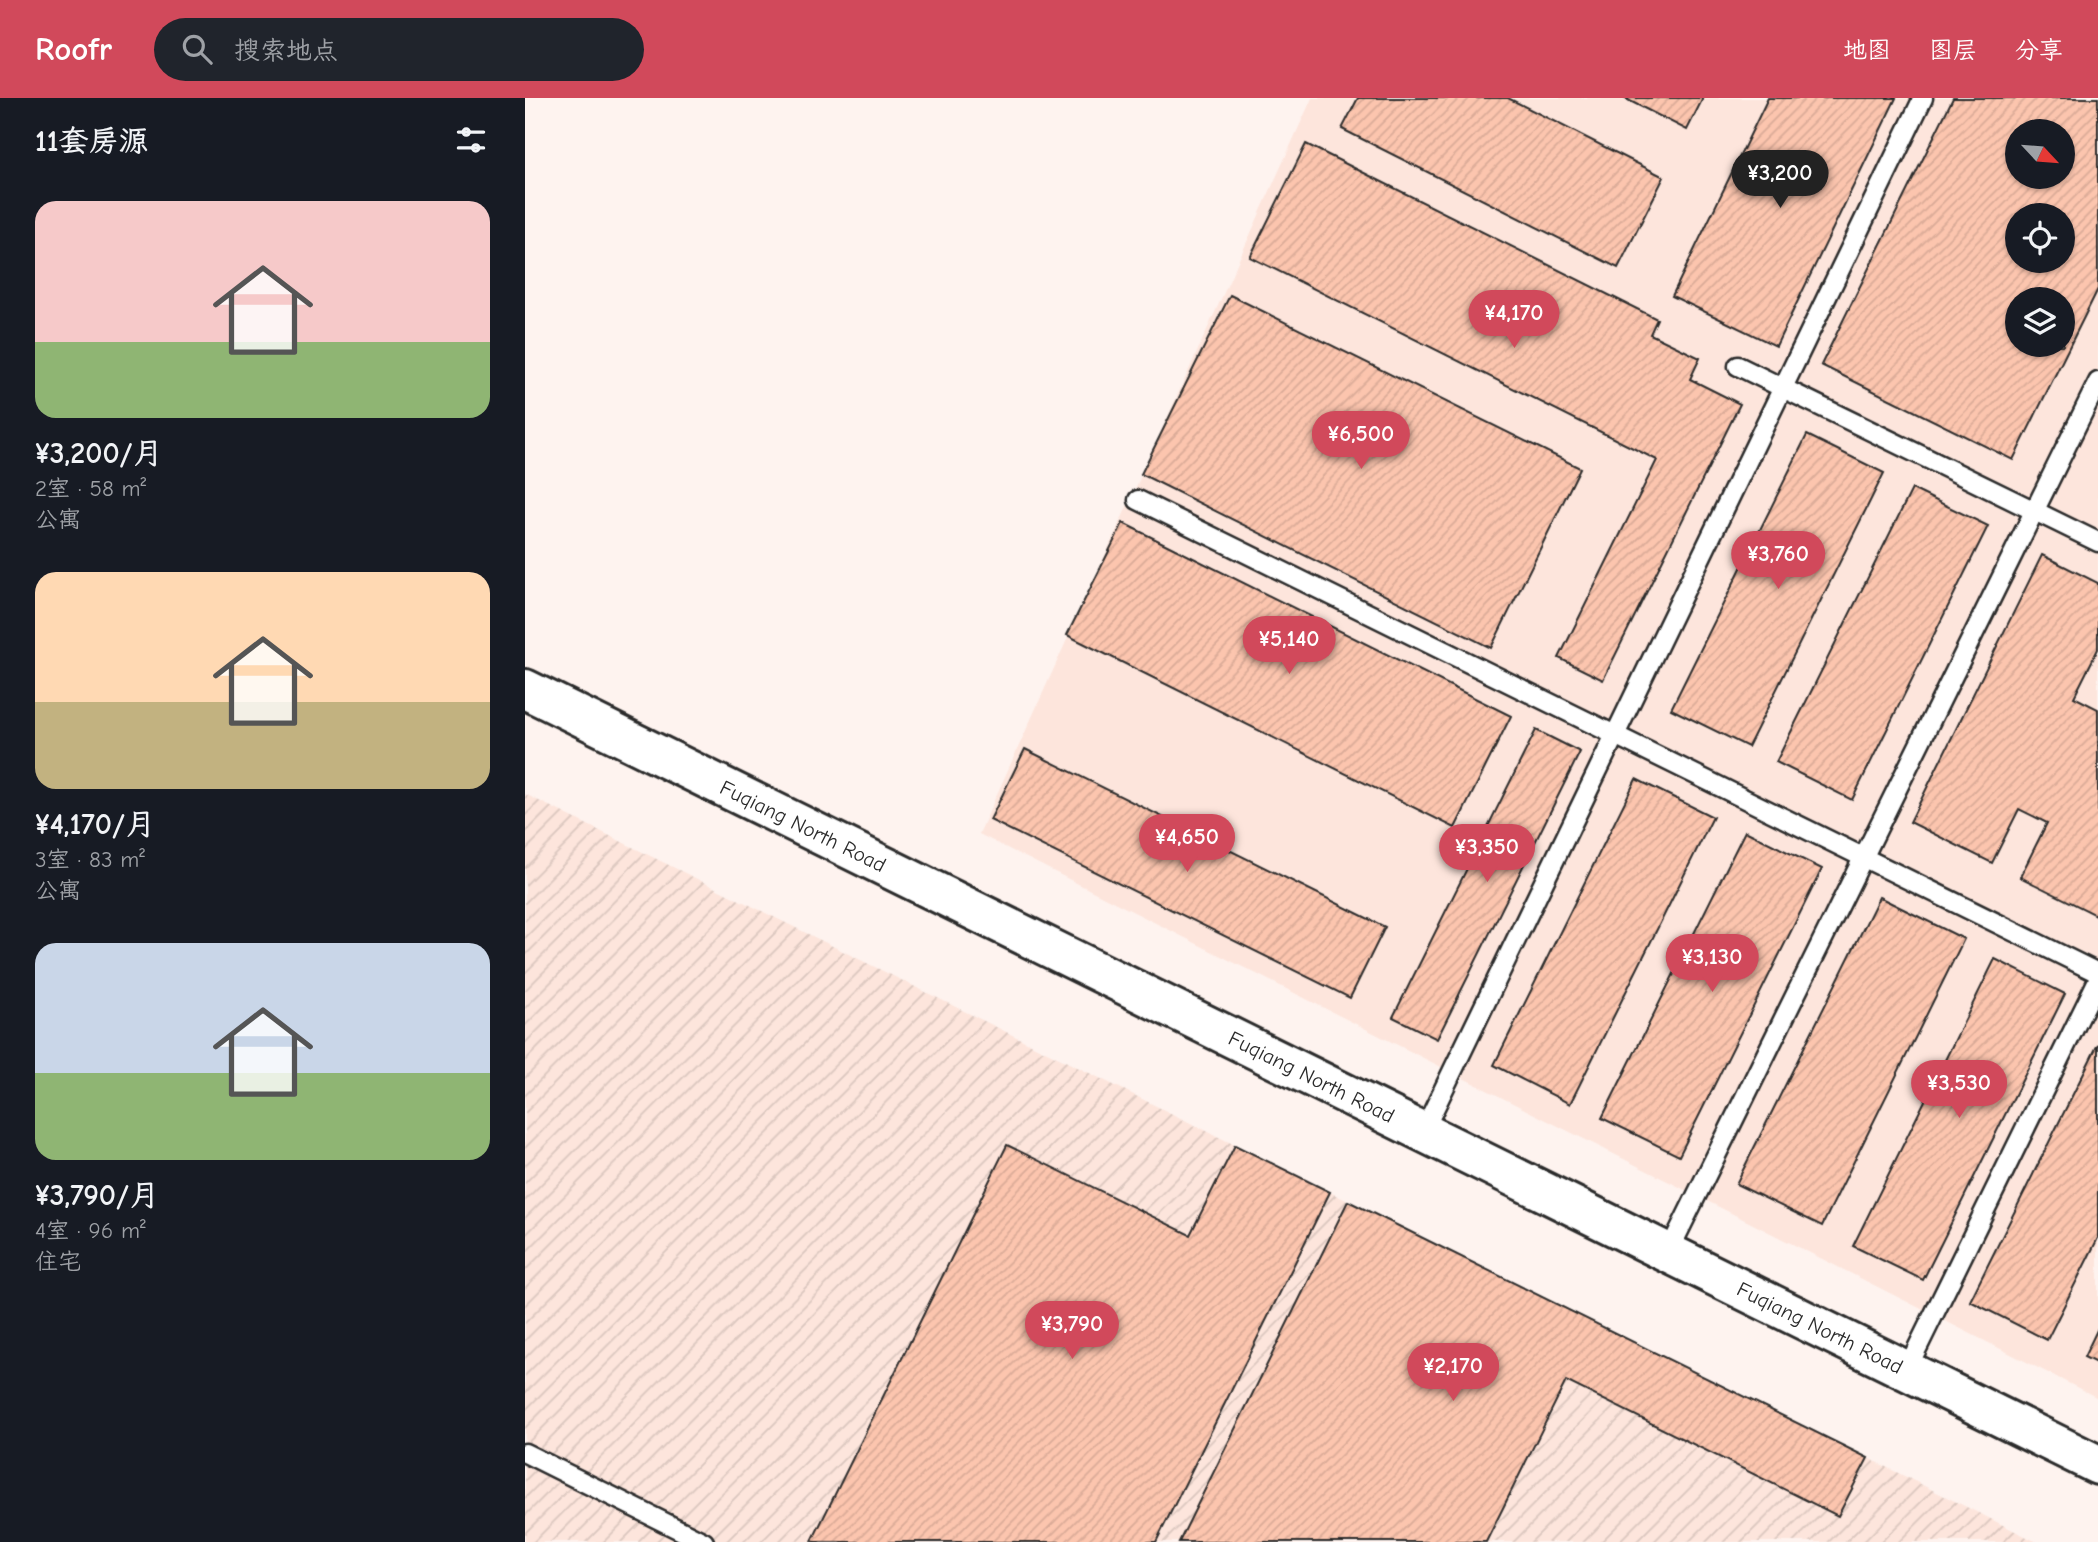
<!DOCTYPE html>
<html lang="zh">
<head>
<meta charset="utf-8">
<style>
	:root { --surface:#171b24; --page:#20242c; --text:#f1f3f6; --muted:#9ea1a6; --accent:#d1495b }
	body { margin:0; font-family:"Comic Neue","LXGW WenKai TC",sans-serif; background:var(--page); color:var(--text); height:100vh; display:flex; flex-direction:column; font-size:26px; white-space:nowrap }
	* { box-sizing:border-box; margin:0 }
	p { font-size:23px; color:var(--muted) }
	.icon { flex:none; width:38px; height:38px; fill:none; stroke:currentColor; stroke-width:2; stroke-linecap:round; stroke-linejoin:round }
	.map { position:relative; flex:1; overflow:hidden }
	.details { display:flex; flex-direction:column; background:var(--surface); width:525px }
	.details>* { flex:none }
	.needle { width:46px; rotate:116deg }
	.controls { position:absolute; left:1480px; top:21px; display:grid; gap:14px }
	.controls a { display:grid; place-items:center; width:70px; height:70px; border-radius:50%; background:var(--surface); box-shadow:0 2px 5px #0004; font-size:35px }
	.price { position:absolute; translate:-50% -60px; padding:0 16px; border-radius:24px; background:var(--accent); color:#fff; font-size:23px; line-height:46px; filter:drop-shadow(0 2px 4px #0008) }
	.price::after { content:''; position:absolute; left:50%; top:42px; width:21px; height:16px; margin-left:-10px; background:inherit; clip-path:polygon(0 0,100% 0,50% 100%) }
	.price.selected { background:#222; color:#fff }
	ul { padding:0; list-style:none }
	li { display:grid; align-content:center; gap:14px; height:371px; padding:0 35px }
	li span { display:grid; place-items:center; height:217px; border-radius:21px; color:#555 }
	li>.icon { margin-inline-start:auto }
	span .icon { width:126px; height:126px; fill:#fffc; stroke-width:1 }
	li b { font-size:30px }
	h2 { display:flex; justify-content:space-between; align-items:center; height:84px; padding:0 35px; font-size:30px }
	header { display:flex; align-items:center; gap:42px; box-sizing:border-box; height:98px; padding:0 35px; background:var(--accent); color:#fff }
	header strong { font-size:33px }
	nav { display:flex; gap:38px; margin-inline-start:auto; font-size:24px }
	.search { width:490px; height:63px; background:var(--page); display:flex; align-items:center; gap:18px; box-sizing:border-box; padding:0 24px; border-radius:38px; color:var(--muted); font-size:26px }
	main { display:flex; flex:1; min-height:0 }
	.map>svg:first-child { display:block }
</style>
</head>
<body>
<header>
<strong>Roofr</strong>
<div class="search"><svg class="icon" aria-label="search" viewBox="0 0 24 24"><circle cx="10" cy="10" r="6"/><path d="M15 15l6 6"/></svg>搜索地点</div>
<nav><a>地图</a><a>图层</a><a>分享</a></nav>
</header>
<main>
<section class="details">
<h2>11套房源<svg class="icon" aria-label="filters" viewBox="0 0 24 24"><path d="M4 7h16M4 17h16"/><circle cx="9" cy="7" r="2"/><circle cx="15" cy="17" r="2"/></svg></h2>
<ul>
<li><span style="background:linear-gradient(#f6c9c9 65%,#8fb573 0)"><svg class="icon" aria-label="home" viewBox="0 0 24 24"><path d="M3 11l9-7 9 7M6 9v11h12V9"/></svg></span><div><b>¥3,200/月</b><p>2室 · 58 m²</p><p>公寓</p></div></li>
<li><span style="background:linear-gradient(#ffd9b3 60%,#c2b280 0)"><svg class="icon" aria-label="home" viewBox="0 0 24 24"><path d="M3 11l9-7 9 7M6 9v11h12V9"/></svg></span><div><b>¥4,170/月</b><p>3室 · 83 m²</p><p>公寓</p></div></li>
<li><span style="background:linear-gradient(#c9d6e8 60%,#8fb573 0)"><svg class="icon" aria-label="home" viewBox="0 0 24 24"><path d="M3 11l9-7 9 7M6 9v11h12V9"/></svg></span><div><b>¥3,790/月</b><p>4室 · 96 m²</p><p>住宅</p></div></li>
</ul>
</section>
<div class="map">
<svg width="1573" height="1444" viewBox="0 0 1573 1444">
	<defs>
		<pattern id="industrial-furrows" width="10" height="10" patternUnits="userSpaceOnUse" patternTransform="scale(1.75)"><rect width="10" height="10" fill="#fde5dc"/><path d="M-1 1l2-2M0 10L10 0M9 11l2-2" fill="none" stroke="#d9c5bd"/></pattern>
		<pattern id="building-hatch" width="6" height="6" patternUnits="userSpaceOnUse" patternTransform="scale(1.75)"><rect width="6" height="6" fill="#fcc5ae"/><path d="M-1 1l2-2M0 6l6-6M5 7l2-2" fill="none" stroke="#d8a996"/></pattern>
	</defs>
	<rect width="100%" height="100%" fill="#fef3ef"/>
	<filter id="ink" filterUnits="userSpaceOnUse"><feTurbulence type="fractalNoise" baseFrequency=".0143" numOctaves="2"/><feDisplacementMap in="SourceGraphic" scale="14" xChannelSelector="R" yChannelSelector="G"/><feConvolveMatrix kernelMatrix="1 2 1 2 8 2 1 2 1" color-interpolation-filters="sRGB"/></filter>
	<g filter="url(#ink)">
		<path fill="#fde5dc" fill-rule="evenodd" d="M787,0H1573V1300L454,736ZM1493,33H1538V79H1493ZM1493,117H1538V163H1493ZM1493,201H1538V247H1493Z"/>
		<polygon fill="url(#industrial-furrows)" points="0,696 1343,1360 1512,1444 0,1444"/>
		<g fill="url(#building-hatch)" stroke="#2b2b2b" stroke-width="2" fill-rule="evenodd">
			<polygon points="833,0 983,0 1139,79 1093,170 817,31"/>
			<polygon points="1099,0 1178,0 1162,32"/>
			<polygon points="1243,0 1371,0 1251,248 1147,198"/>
			<path d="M1428,0H1573V191L1488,362L1296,267ZM1493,33H1538V79H1493ZM1493,117H1538V163H1493ZM1493,201H1538V247H1493Z"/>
			<polygon points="781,46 1132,221 1125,236 1175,260 1165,281 1215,306 1078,582 1034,560 1132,362 725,159"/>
			<polygon points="705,197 1055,370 966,550 616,376"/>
			<polygon points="1282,337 1359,375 1223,649 1146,611"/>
			<polygon points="1387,391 1463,428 1327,702 1251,664"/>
			<polygon points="598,425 986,618 930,730 542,537"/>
			<polygon points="1517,457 1573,485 1573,551 1549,599 1573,611 1573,818 1495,779 1522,725 1494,711 1467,765 1385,724"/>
			<polygon points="1011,632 1055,654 912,941 868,919"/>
			<polygon points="500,651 860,829 825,900 465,722"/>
			<polygon points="1111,681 1188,719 1045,1006 969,967"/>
			<polygon points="1220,733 1297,771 1154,1058 1077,1020"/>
			<polygon points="1354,799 1439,841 1297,1128 1211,1086"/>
			<polygon points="1470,861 1540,896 1398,1182 1328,1148"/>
			<polygon points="1573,946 1573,1140 1522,1242 1445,1203"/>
			<polygon points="482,1047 665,1137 710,1047 805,1094 631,1444 289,1444 287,1443"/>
			<polygon points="823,1103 1343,1360 1313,1418 1041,1283 961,1444 654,1444"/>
			<polygon points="1573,1230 1573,1266 1559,1259"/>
		</g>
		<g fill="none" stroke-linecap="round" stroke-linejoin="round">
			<g stroke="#2b2b2b" stroke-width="23">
				<g id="service">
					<polyline points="1213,268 1573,444"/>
					<polyline points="613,402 1573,875"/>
					<polyline points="898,1034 1398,0"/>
					<polyline points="1143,1155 1573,284"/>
					<polyline points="1381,1273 1573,882"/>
					<polyline points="0,1355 179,1444"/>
				</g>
			</g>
			<g stroke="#2b2b2b" stroke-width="44">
				<g id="tertiary">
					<path id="s1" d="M0,591L1573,1367"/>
				</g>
			</g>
			<use href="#service" stroke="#fff" stroke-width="18"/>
			<use href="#tertiary" stroke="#fff" stroke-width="38"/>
		</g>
	</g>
	<g text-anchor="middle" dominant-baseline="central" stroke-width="5" stroke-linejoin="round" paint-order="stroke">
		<g font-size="21" fill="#2b2b2b" stroke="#fff">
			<text stroke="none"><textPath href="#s1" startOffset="310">Fuqiang North Road</textPath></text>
			<text stroke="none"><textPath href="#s1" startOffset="877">Fuqiang North Road</textPath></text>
			<text stroke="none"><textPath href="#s1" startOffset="1444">Fuqiang North Road</textPath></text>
		</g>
	</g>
</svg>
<div class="controls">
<a><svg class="needle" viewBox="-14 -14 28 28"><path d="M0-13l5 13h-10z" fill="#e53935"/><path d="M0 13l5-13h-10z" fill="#9ea1a6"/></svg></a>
<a><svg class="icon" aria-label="locate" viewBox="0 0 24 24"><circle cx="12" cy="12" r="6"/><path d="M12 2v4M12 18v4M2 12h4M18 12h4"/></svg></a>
<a><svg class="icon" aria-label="layers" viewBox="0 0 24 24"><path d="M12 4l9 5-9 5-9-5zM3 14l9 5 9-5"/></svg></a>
</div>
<b class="price selected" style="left:1255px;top:112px">¥3,200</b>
<b class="price" style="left:989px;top:252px">¥4,170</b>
<b class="price" style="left:836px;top:373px">¥6,500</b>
<b class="price" style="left:1253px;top:493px">¥3,760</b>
<b class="price" style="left:764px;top:578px">¥5,140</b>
<b class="price" style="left:662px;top:776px">¥4,650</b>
<b class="price" style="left:962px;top:786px">¥3,350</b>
<b class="price" style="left:1187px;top:896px">¥3,130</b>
<b class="price" style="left:1434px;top:1022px">¥3,530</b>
<b class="price" style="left:547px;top:1263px">¥3,790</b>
<b class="price" style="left:928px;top:1305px">¥2,170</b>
</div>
</main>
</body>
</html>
